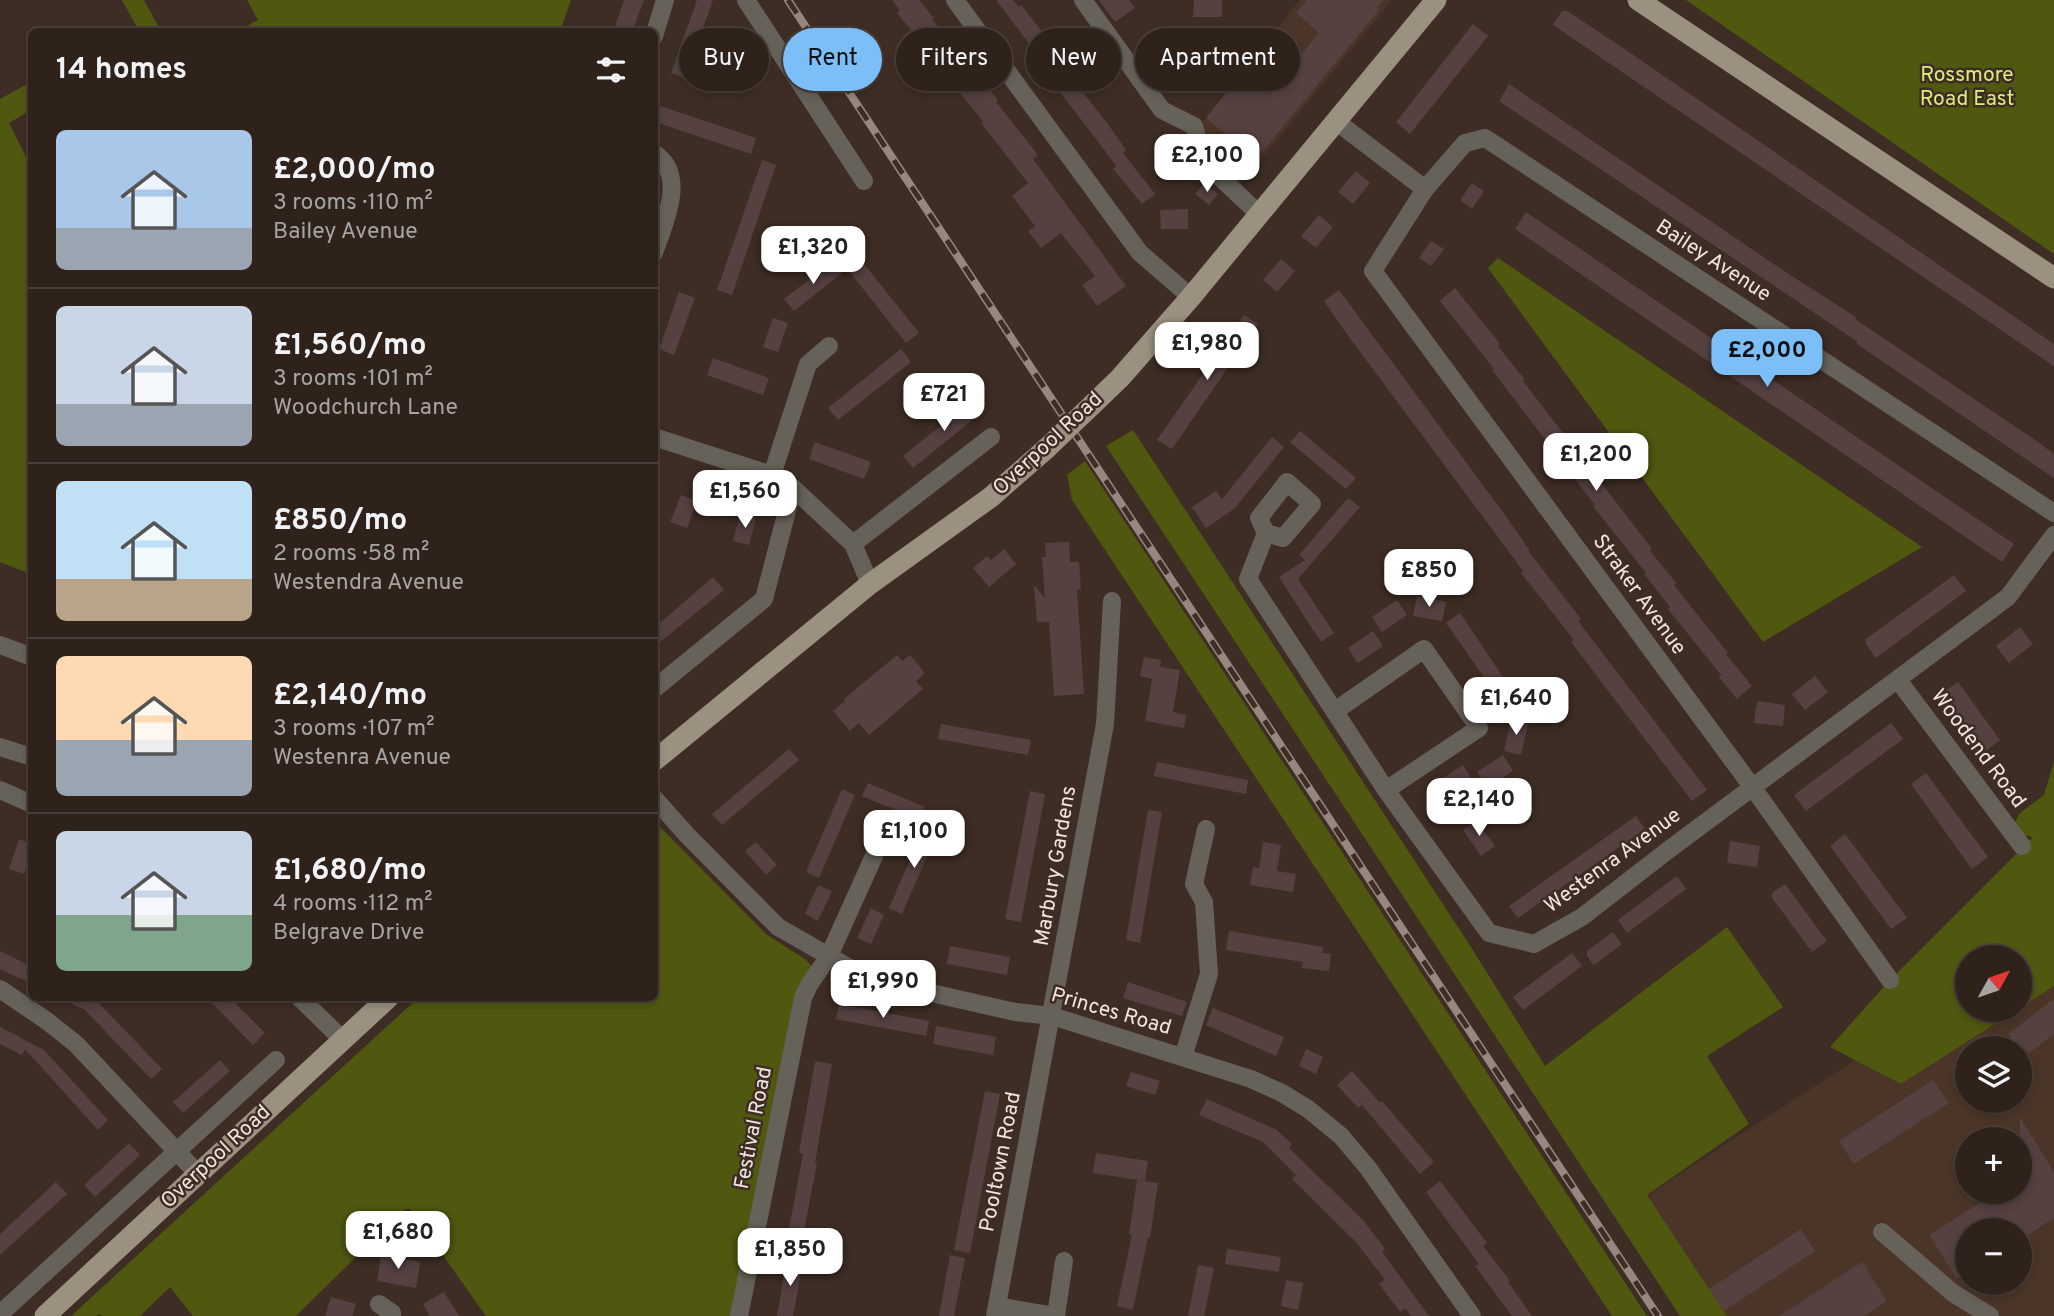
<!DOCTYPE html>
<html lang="en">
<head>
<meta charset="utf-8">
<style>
	:root { --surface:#2e221b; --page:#362a24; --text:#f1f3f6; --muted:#a7a4a3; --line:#493f3a; --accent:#7bbef8 }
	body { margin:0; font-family:Overpass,sans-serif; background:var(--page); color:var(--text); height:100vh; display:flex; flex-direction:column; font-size:26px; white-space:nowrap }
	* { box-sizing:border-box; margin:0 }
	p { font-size:23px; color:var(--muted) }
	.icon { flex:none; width:38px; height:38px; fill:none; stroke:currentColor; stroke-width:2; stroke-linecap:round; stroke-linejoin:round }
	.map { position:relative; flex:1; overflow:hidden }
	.panel { position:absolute; left:28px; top:28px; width:630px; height:973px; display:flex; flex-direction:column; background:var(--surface); border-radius:10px; box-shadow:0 4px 10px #0003,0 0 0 2px var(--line) }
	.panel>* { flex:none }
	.top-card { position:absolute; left:679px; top:28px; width:665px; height:63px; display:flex; gap:14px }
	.needle { width:46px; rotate:50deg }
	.controls { position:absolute; left:1955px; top:945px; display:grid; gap:14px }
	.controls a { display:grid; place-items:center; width:77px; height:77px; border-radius:50%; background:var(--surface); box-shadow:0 4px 10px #0003,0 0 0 2px var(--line); font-size:35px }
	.price { position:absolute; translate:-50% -60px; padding:0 16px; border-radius:14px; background:#fff; color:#222; font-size:23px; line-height:46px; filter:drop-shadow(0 2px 4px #0008) }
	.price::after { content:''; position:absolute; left:50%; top:42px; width:21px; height:16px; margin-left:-10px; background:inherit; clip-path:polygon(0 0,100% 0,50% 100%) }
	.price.on { background:var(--accent); color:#111 }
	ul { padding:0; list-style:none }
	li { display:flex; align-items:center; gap:21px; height:175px; padding:0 28px }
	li+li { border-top:2px solid var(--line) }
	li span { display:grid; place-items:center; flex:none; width:196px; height:140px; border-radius:10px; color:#555 }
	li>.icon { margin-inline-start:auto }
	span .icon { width:84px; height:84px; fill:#fffc; stroke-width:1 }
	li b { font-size:30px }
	h2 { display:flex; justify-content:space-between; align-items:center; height:84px; padding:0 28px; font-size:30px }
	.tag { padding:0 24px; border-radius:32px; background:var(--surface); box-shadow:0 4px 10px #0003,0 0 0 2px var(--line); font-size:24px; line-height:63px }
	.tag.on { background:var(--accent); color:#111 }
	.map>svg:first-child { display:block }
</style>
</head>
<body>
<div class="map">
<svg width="2054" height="1316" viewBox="0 0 2054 1316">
	<rect width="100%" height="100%" fill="#3e2d24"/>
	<g fill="#4b3528" fill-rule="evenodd">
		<polygon points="1300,0 1392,0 1239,186 1207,153 1201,124"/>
		<path d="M2054,986V1316H1727L1647,1196L1855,1060L1901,1084ZM1967,1048H2020V1101H1967ZM1967,1139H2020V1192H1967ZM1967,1230H2020V1283H1967Z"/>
	</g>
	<g fill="#505810">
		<polygon points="122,0 144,0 161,31 139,31"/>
		<polygon points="247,0 571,0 560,31 250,32 247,26 258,20"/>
		<polygon points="1686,0 2054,0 2054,254"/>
		<polygon points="31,82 31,110 9,123 31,167 31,574 0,562 0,99"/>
		<polygon points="1498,258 1922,547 1763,642 1488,268"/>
		<polygon points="1133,430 1471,947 1545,1066 1727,927 1783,1007 1707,1056 1749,1124 1647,1195 1727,1316 1680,1316 1106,446"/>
		<polygon points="1085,461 1647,1316 1612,1316 1072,500 1067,475"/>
		<polygon points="2054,762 2054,986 2020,1008 2020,957 1967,957 1967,1010 2017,1010 1901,1084 1830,1047 1890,980 2033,837 2023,835 2015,822 2020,813 2044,795"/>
		<polygon points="655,822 767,935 805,959 812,966 732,1316 486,1316 410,1209 404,1210 296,1316 193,1316 170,1287 140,1316 102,1316 99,1314 96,1316 71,1316 418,998 654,998"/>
	</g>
	<g fill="#564141">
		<polygon points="624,0 644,0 632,32 613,32"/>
		<polygon points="697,0 713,0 685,78 671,73"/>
		<polygon points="892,0 919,0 934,18 932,19 998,100 996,102 1038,155 1033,159 1126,286 1097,306 1082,285 1095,276 1061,233 1041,248 1028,231 1035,226 1012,196 1028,183 981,123 983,121 917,41 919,40 897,13 900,10"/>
		<polygon points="996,0 1013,0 1019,7 1021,5 1047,38 1043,41 1107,123 1126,150 1123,153 1155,194 1142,204 1113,169 1116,166 1096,139 1033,57 1037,54"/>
		<polygon points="1099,0 1129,0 1135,8 1115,22"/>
		<polygon points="1194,0 1222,0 1222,17 1193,17"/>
		<polygon points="1307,0 1383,0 1377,8 1379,10 1243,175 1222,158 1235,142 1206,118 1241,74 1267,95 1275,86 1319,33 1296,13"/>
		<polygon points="1562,11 1567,11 1623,48 2054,344 2054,366 1553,25"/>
		<polygon points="1473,24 1488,36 1410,134 1396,122"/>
		<polygon points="1176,44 1193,66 1163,89 1146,67"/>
		<polygon points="1509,84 1784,271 1856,317 1855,319 2035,440 2054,454 2054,478 1857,344 1858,342 1499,101"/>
		<polygon points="660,106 756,138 751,154 655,122"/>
		<polygon points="762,160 776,165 732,295 717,290"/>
		<polygon points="1356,171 1370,183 1353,204 1338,192"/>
		<polygon points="1204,183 1218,194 1209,205 1195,194"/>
		<polygon points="1472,183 1484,191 1472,209 1460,200"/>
		<polygon points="1188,209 1188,229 1161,229 1160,210"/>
		<polygon points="1526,212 2014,544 2002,562 1515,229"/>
		<polygon points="1319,215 1333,227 1316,248 1301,236"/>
		<polygon points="1431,241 1444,249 1431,266 1419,258"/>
		<polygon points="1281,259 1295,271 1277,292 1263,280"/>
		<polygon points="861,260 919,333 906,343 848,270"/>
		<polygon points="833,261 842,273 794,311 784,299"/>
		<polygon points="1455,288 1500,344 1498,346 1525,380 1523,381 1652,549 1650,551 1677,584 1674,585 1728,653 1726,654 1752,686 1737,699 1719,677 1721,675 1668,609 1670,607 1644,574 1646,573 1593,506 1595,505 1492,370 1494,369 1440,301"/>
		<polygon points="1339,290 1505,515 1530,551 1529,552 1581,619 1578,621 1707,790 1692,801 1571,642 1574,640 1521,573 1523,571 1498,537 1346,333 1324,301"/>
		<polygon points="679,292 695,298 674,355 659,349"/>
		<polygon points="1244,315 1258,324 1172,449 1157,440"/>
		<polygon points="773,318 788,323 778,352 763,347"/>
		<polygon points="901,349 911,362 838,420 828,408"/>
		<polygon points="713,358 769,378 763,395 707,375"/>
		<polygon points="977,397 986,409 913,468 903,456"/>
		<polygon points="1300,431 1356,478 1346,489 1290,442"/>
		<polygon points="1272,437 1284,447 1234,509 1206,528 1192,507 1216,491 1222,499"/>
		<polygon points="815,442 871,462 864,479 809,459"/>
		<polygon points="681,495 697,501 687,528 670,522"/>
		<polygon points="1348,498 1360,507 1298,579 1334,633 1321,642 1279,577 1305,560 1299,555"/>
		<polygon points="740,514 756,518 749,545 733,541"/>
		<polygon points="1069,542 1070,562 1079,562 1081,590 1077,590 1084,694 1054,696 1049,622 1037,622 1034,585 1045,598 1042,557 1046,557 1045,543"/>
		<polygon points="1004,549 1016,564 989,587 973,568 987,556 991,560"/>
		<polygon points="1954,575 1966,591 1876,658 1866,644 1866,639"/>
		<polygon points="713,577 724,590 654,647 654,628"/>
		<polygon points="1417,596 1446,602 1442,621 1413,616"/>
		<polygon points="1397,600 1407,615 1382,632 1372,617"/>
		<polygon points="1460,613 1523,707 1509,717 1491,691 1493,690 1446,623"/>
		<polygon points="2020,627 2033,644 2009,663 1996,646"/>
		<polygon points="1373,631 1383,646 1358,663 1348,648"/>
		<polygon points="897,655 902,661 910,655 925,673 916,681 923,689 869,735 859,723 850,731 833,711 845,701 844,699"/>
		<polygon points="1144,657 1161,660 1160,667 1180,670 1173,712 1186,715 1184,728 1145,721 1152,679 1140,676"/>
		<polygon points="1815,676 1828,692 1805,710 1792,694"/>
		<polygon points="1958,682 2000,740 1983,753 1941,694"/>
		<polygon points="1757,701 1785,705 1783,726 1754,723"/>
		<polygon points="1511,720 1528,724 1521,755 1504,751"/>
		<polygon points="1891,723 1903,739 1806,811 1794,795"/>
		<polygon points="941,724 1031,740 1028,755 938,739"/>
		<polygon points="789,749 799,760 722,825 712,814"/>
		<polygon points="1503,755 1513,771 1488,788 1477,772"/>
		<polygon points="1157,762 1248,780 1246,794 1154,776"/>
		<polygon points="1463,765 1473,781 1447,797 1437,782"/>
		<polygon points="1926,773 1988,857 1972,869 1911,784"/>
		<polygon points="868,783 925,807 920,820 862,796"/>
		<polygon points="842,789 855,795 819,878 806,872"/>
		<polygon points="1030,791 1045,794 1021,922 1005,919"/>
		<polygon points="1148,810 1162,812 1140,943 1126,940"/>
		<polygon points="1636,816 1645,829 1518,918 1509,906"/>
		<polygon points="1476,821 1495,846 1481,856 1463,830"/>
		<polygon points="925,825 938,831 902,914 889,908"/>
		<polygon points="1845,834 1907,918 1891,929 1830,846"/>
		<polygon points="19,839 32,844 32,853 24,874 9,869"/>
		<polygon points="1730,841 1760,846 1757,867 1727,863"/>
		<polygon points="756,842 777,865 766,875 745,851"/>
		<polygon points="1263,842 1281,845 1277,871 1296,874 1293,892 1250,885 1253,867 1259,868"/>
		<polygon points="1677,876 1686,889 1627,933 1618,920"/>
		<polygon points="1785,884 1827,941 1812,952 1772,898 1772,893"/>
		<polygon points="818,885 832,891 818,921 805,914"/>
		<polygon points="871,908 884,915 871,944 857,938"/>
		<polygon points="1229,931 1323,947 1322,953 1331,954 1329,971 1302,968 1303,962 1226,950"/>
		<polygon points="1613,932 1622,944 1594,965 1587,956 1587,951"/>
		<polygon points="950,946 1010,957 1007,975 947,964"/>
		<polygon points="0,951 32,967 32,984 0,969"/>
		<polygon points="1572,953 1582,966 1523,1010 1513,997"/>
		<polygon points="1128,982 1187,1002 1182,1016 1123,998"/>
		<polygon points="60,998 94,998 162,1069 151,1079 85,1010"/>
		<polygon points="207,998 230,998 265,1033 253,1045"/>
		<polygon points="2054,999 2054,1034 2025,1056 2008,1034"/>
		<polygon points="839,1004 929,1021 926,1036 836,1019"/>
		<polygon points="1213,1008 1284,1037 1276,1056 1206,1025"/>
		<polygon points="936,1026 996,1037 993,1055 933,1044"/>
		<polygon points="0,1027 44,1050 108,1120 98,1130 25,1049 22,1055 0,1044"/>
		<polygon points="1306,1049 1323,1057 1316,1074 1299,1066"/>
		<polygon points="220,1060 230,1071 183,1113 173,1102"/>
		<polygon points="815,1061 832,1064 815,1163 817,1163 800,1252 785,1250 803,1154 799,1153"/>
		<polygon points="1352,1071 1380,1103 1382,1101 1434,1162 1420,1174 1362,1105 1358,1108 1337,1085"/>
		<polygon points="1131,1072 1160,1081 1155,1095 1126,1086"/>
		<polygon points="1933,1080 1949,1103 1854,1164 1839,1141"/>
		<polygon points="985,1091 1000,1094 970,1253 954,1250"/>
		<polygon points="1207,1099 1277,1130 1281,1134 1292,1144 1289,1148 1363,1220 1385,1249 1382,1252 1429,1316 1411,1316 1405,1308 1400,1312 1379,1284 1385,1280 1356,1242 1292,1179 1296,1175 1263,1142 1199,1115"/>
		<polygon points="2020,1117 2054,1172 2054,1218 2020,1240 2020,1230 1967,1230 1967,1273 1957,1279 1929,1235 1997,1192 2020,1192"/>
		<polygon points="129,1143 140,1155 95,1197 84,1185"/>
		<polygon points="1096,1153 1148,1161 1145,1181 1093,1173"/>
		<polygon points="1137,1180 1158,1183 1150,1238 1148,1237 1133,1310 1117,1306 1132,1235 1129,1234"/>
		<polygon points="1440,1181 1487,1243 1483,1246 1510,1281 1508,1282 1532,1316 1512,1316 1475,1266 1479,1264 1426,1192"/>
		<polygon points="56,1182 67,1194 0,1255 0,1234"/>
		<polygon points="1801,1229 1815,1251 1724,1311 1709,1289"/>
		<polygon points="1227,1249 1281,1257 1279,1272 1225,1264"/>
		<polygon points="381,1255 420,1262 416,1288 377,1281"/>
		<polygon points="950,1255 965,1258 954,1316 939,1316"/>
		<polygon points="787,1258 803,1261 796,1301 793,1316 777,1316"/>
		<polygon points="1862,1262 1887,1301 1864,1316 1779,1316"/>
		<polygon points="1198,1265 1214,1268 1204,1316 1188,1316"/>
		<polygon points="1286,1280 1303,1283 1298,1310 1281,1306"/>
		<polygon points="444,1292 459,1316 430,1316 423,1304"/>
		<polygon points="331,1297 356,1304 352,1316 325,1316"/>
	</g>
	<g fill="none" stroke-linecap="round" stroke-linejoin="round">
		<g stroke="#66625a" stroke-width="18">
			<polyline points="746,0 864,181"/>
			<polyline points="955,0 1140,253 1191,297"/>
			<polyline points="1083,0 1162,110 1194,126 1204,162 1259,214"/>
			<polyline points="654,36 665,0"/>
			<polyline points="1337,122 1425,189 1373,271 1753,788 1890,980"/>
			<path d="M654,153C688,175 664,223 654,253"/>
			<polyline points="1425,189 1465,143 1485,138 2054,513"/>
			<polyline points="654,437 772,475 793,488 853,544 870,584"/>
			<polyline points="772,475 808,364 829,346"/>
			<polygon points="1287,482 1312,504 1283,538 1266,533 1259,518"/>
			<polyline points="1266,533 1248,579 1386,790 1489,933 1534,944 1582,917 1667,851 2008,597 2054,535"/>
			<polyline points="853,544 991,437"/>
			<polyline points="0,645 32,657"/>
			<polyline points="1898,680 2022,846"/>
			<polyline points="654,689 764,599 793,488"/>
			<polyline points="1335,711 1424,649 1479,728 1386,790"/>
			<polyline points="0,747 32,757"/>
			<polyline points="0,790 32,804"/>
			<polyline points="654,798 687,835 778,927 848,967 883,982 1015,1012 1052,1016 1251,1079 1282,1093 1308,1109 1341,1136 1368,1168 1472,1316"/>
			<polyline points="0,989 47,1021 76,1044 198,1174"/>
			<polyline points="300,998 342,1039"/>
			<polyline points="1183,1057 1209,974 1204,902 1194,884 1206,829"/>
			<polyline points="1882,1232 1953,1293 1990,1316"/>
			<polyline points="379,1304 392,1313 392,1316"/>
			<polyline points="997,1306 1055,1316"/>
			<polyline points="0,1314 276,1060"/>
			<polyline points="739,1316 803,998 809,985 829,956 883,836"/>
			<polyline points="995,1316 1105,724 1112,601"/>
			<polyline points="1056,1316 1064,1261"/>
		</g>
		<g stroke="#9a9181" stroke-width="21">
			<polyline points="1638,0 2054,278"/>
			<polyline points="1092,405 1120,378 1191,297 1436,0"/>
			<polyline points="654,761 870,584 991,497 1047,448"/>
			<polyline points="45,1316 388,998"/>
		</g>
		<g stroke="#968881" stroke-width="8">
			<polyline id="rail" points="788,0 1658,1316"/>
		</g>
		<use href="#rail" stroke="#3e2d24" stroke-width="5" stroke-dasharray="16" stroke-linecap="butt"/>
		<polyline stroke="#9a9181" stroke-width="21" points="1047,448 1092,405"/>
	</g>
	<g text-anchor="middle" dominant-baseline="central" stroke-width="5" stroke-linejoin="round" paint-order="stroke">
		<g font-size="21" fill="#dded79" stroke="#3e2d24">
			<text x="1967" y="75">Rossmore<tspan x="1967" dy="24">Road East</tspan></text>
		</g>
		<g font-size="21" fill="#f0e5df" stroke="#3e2d24">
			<text transform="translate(1713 261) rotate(33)">Bailey Avenue</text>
			<text transform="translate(1048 444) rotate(-43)">Overpool Road</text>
			<text transform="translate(1639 595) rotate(54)">Straker Avenue</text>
			<text transform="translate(1978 749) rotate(53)">Woodend Road</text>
			<text transform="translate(1613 861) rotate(-36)">Westenra Avenue</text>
			<text transform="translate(1056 866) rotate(-80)">Marbury Gardens</text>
			<text transform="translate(1111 1012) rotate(16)">Princes Road</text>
			<text transform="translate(754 1128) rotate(-79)">Festival Road</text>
			<text transform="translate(216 1157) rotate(-43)">Overpool Road</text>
			<text transform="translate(1001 1162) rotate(-79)">Pooltown Road</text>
		</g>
	</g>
</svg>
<div class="controls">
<a><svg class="needle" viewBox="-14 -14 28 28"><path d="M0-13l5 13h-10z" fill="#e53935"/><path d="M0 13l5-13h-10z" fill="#a7a4a3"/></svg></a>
<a><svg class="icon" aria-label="layers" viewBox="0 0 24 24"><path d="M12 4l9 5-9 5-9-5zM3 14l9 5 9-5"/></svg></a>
<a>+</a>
<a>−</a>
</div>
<b class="price" style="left:1207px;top:194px">£2,100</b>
<b class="price" style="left:813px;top:286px">£1,320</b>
<b class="price" style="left:1207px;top:382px">£1,980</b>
<b class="price on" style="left:1767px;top:389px">£2,000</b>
<b class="price" style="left:944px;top:433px">£721</b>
<b class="price" style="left:1596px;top:493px">£1,200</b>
<b class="price" style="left:745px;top:530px">£1,560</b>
<b class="price" style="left:1429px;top:609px">£850</b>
<b class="price" style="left:1516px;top:737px">£1,640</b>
<b class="price" style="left:1479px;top:838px">£2,140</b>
<b class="price" style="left:914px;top:870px">£1,100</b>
<b class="price" style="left:883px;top:1020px">£1,990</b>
<b class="price" style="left:398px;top:1271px">£1,680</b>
<b class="price" style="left:790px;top:1288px">£1,850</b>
<div class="top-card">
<a class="tag">Buy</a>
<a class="tag on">Rent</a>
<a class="tag">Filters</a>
<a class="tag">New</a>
<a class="tag">Apartment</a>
</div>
<section class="panel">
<h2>14 homes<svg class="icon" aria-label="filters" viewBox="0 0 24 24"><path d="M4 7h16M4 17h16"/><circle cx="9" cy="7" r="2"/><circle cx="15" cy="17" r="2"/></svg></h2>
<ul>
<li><span style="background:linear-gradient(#a9c7e8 70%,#9aa5b1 0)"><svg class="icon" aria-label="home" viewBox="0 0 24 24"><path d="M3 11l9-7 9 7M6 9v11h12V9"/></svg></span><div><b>£2,000/mo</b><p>3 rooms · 110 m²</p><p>Bailey Avenue</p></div></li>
<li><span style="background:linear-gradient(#c9d6e8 70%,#9aa5b1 0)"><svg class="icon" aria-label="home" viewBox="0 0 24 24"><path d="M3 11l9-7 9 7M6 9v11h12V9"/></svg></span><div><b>£1,560/mo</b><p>3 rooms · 101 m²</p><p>Woodchurch Lane</p></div></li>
<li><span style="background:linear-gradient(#bfe0f5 70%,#b9a48a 0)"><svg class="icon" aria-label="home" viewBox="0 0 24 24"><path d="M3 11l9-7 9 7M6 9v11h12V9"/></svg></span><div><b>£850/mo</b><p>2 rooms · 58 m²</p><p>Westendra Avenue</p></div></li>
<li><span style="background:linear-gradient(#ffd9b3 60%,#9aa5b1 0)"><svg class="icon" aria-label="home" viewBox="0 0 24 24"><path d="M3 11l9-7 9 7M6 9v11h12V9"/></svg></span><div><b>£2,140/mo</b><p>3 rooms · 107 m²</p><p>Westenra Avenue</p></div></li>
<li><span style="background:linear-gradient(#c9d6e8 60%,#7fa58c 0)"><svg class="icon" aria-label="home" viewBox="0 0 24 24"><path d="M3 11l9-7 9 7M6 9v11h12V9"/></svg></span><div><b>£1,680/mo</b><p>4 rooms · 112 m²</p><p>Belgrave Drive</p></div></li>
</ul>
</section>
</div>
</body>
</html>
